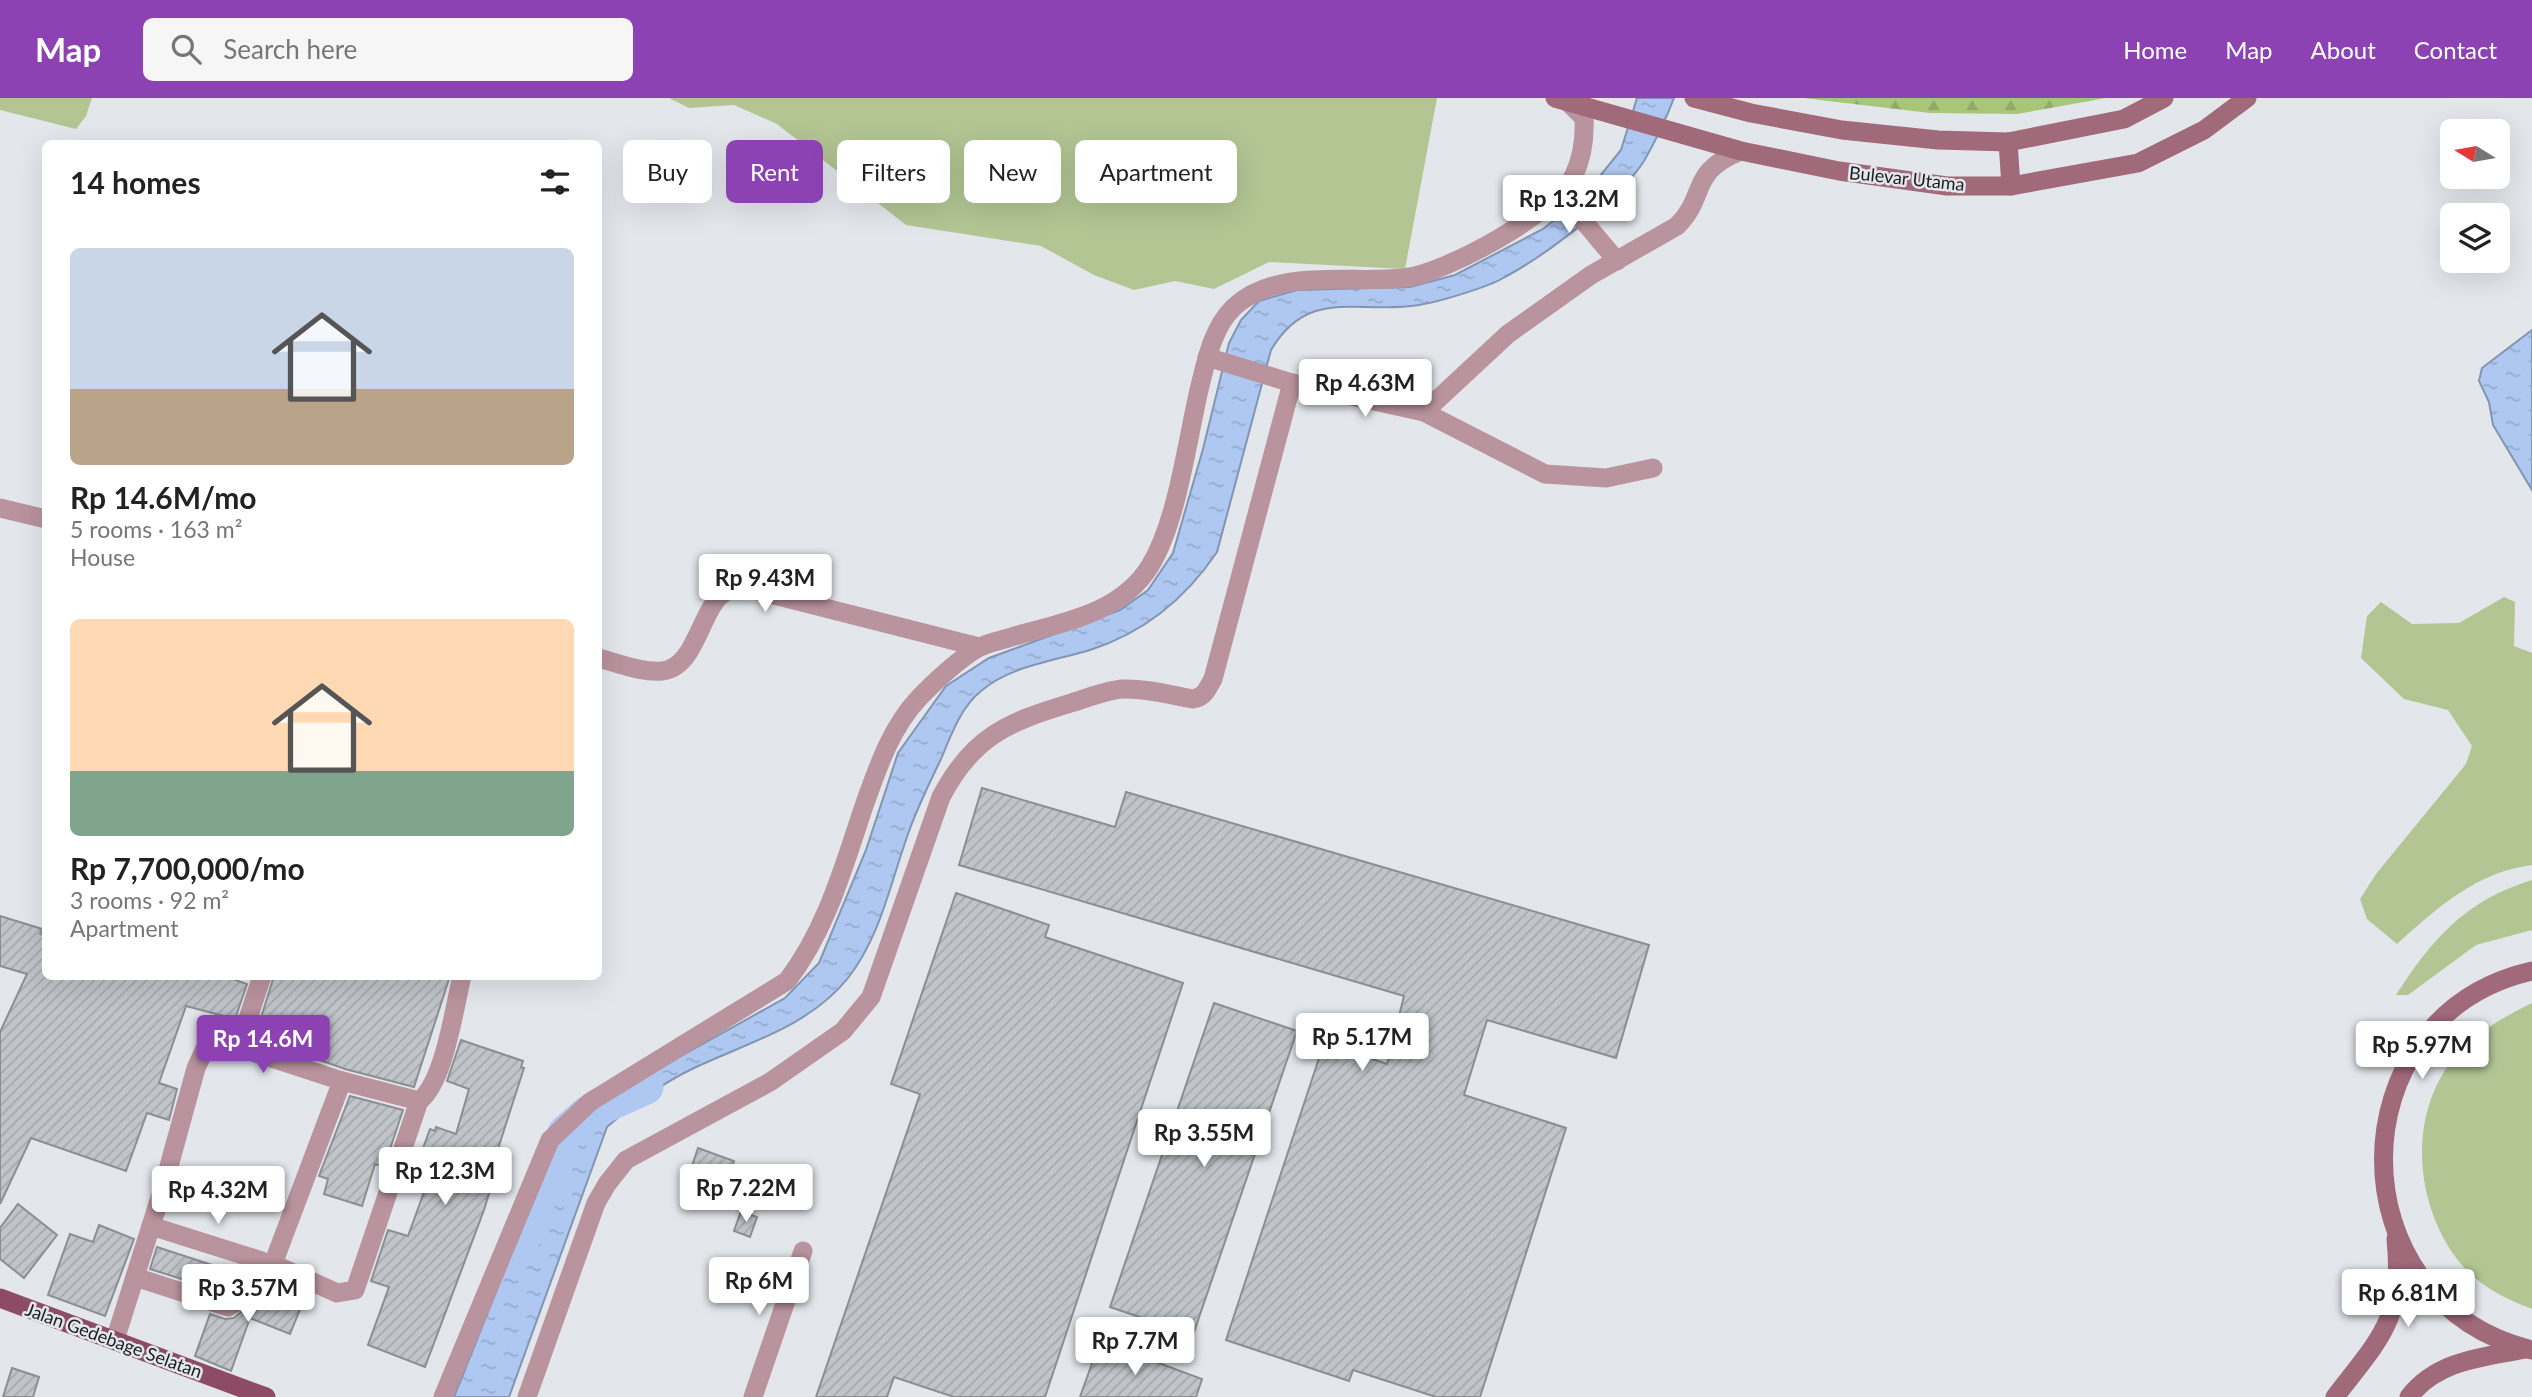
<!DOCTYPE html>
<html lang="en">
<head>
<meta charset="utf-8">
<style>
	:root { --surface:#fff; --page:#f6f6f6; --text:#222; --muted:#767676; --accent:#8d42b3 }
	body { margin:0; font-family:Lato,sans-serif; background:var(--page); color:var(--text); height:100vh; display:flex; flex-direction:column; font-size:26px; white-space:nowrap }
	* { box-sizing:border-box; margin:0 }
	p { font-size:23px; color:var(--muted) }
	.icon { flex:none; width:38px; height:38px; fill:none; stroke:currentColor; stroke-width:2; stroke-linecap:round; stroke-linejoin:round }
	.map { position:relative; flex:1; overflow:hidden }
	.panel { position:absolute; left:42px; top:42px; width:560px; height:840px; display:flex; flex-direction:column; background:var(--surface); border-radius:10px; box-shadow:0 7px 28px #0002 }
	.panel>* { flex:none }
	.guide { position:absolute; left:623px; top:42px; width:665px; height:63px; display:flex; gap:14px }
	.needle { width:46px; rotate:281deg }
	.buttons { position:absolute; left:2440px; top:21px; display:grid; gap:14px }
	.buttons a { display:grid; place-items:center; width:70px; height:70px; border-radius:10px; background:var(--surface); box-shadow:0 7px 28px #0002; font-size:35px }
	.price { position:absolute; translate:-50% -60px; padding:0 16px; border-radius:7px; background:#fff; color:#222; font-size:23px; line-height:46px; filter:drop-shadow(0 2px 4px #0008) }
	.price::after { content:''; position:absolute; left:50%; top:42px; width:21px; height:16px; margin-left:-10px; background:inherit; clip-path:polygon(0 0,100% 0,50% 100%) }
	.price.selected { background:var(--accent); color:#fff }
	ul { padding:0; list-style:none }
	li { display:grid; align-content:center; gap:14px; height:371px; padding:0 28px }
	li span { display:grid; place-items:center; height:217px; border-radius:10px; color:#555 }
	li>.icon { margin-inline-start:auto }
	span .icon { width:126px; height:126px; fill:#fffc; stroke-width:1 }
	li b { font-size:30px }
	h2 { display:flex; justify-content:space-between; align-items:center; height:84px; padding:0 28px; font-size:30px }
	.chip { padding:0 24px; border-radius:10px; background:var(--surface); box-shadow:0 7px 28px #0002; font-size:24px; line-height:63px }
	.chip.selected { background:var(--accent); color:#fff }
	header { display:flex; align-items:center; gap:42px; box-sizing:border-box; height:98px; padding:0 35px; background:var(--accent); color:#fff }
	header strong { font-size:33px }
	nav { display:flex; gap:38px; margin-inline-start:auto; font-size:24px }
	.search { width:490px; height:63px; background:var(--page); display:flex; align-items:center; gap:18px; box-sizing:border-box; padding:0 24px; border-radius:10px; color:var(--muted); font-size:26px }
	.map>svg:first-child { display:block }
</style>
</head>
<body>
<header>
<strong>Map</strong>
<div class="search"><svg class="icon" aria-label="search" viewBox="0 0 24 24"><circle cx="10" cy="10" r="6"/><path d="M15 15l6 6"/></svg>Search here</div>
<nav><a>Home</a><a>Map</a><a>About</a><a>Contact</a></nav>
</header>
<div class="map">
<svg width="2532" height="1299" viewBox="0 0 2532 1299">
	<defs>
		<pattern id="forest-firs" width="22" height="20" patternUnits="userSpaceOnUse" patternTransform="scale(1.75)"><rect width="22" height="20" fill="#a9c678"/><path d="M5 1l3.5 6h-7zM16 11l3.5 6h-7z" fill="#91aa67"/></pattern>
		<pattern id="water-ripples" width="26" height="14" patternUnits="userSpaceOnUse" patternTransform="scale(1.75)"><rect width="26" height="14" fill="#aec8f1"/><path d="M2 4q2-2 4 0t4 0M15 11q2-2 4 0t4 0" fill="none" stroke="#95abce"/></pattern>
		<pattern id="building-hatch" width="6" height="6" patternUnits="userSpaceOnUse" patternTransform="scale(1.75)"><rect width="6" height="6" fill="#c1c5c9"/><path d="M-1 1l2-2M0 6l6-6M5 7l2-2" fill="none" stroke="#a5a9ac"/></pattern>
	</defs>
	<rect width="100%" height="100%" fill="#e3e7ec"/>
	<g fill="#b2c593">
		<polygon points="0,0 92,0 86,18 76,31 0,12"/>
		<polygon points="669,0 1437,0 1405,171 1269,164 1214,191 1175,183 1134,192 1094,177 1041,148 906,127 777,26 734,7 689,10"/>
		<path d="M2504,499L2515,504L2514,548L2532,555V767C2476,774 2437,810 2397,846L2367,821L2360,801L2376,776L2466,666L2472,648L2448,612L2404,601L2361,560L2367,518L2381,504L2412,526L2459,525Z"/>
		<path d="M2532,782V832L2476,847L2408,897H2396C2432,841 2466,802 2532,782Z"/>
		<path d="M2532,905V1211C2506,1201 2479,1188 2461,1166C2417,1113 2407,1026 2448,968C2470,937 2500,921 2532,905Z"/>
	</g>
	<polygon fill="url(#forest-firs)" points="1803,0 2106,0 2017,16 1930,15"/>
	<g fill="url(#water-ripples)" stroke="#8295b2" stroke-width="2">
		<path d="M1637,0H1674C1666,21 1655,44 1644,63C1619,102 1546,157 1505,179C1489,189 1438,204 1419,207C1358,217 1309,188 1271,252L1217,454C1186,500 1143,535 1090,552C1054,563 1010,568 981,593C961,609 951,637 941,661C929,686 916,712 907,739C890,787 880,839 848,880C810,928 747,945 694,970C661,986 634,1005 607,1029L509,1299H454L524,1124L576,1035L624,990L785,900L819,865L866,752L898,655L946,588L989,560L1120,512L1148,492L1173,455L1203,351L1229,245L1241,222L1259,203L1297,192L1410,189L1455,177L1543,131L1583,99L1621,52Z"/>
		<polygon points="2532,232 2532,392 2493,327 2489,304 2479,283 2482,270"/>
	</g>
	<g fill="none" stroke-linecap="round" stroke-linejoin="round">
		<polyline stroke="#aec8f1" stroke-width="35" points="521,1145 565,1035 588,1015 646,989"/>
	</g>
	<g fill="url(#building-hatch)" stroke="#8b8e92" stroke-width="2">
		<polygon points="982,690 1115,729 1126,694 1649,847 1616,960 1487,922 1464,997 1566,1030 1480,1299 1436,1299 1353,1272 1349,1283 1226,1242 1324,945 1387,966 1404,898 959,767"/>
		<polygon points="956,795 1049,827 1045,839 1183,885 1045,1299 954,1299 894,1279 887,1299 816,1299 920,996 891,986"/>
		<polygon points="0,818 42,831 40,836 46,838 46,878 224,878 247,886 235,921 186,908 159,985 177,991 169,1022 147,1015 126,1073 31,1040 0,1106 0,934 27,876 0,868"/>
		<polygon points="274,878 440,878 449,881 414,989 345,971 255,939"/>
		<polygon points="1214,905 1297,933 1193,1237 1110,1209"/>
		<polygon points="461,942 523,963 521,969 524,970 497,1054 501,1056 484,1112 425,1269 368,1247 389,1189 371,1183 388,1132 408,1138 428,1083 413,1078 430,1031 435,1033 436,1029 456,1036 469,991 447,983"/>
		<polygon points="350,998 403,1012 384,1069 375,1066 362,1108 324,1096 328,1081 319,1078"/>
		<polygon points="698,1050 734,1063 725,1090 689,1077"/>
		<polygon points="18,1106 57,1137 24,1180 0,1161 0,1130"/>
		<polygon points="741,1113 757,1119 750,1139 734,1133"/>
		<polygon points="99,1127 134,1141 105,1218 48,1197 70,1136 93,1144"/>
		<polygon points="157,1149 233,1174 226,1195 150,1171"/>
		<polygon points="270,1186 305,1199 290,1236 250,1220 231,1273 195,1258 210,1216 225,1221 234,1220 246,1210 255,1187 268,1192"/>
		<polygon points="1100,1243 1202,1281 1196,1299 1080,1299"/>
		<polygon points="12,1270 39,1279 33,1299 3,1299"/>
	</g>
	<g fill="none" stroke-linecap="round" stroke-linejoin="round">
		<g stroke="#b9939e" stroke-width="19">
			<polyline points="1560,95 1617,163"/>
			<path d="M1207,259L1292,285L1424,314L1508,236L1591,177L1677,128C1708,97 1688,74 1741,53"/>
			<polyline points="1424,314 1545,376 1606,380 1653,370"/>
			<polyline points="0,410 46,421"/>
			<path d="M598,560C618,565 642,575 662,573C699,569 700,504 729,492C734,490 741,491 746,490L979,549"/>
			<polyline points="239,948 262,878"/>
			<polyline points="342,983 273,1166 337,1195 355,1192 419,1003"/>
			<polyline points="151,1128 262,1163"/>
			<polyline points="135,1179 228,1209 235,1205 252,1160"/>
			<path d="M115,1242L163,1090L196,970L210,940L342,983L419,1003C444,985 454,911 462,878"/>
			<path d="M443,1299L550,1042L590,1004L787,883C827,831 844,767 865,705C878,669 891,630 918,601C932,586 960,560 978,550C988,544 1004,542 1015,538C1065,524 1121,515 1150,468C1177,424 1187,344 1199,292C1206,264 1212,230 1234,209C1277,169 1350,186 1404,180C1446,175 1556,115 1574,77C1583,58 1585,40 1584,20L1568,4"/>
			<path d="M527,1299L596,1105L607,1086L626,1062L770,984L843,933L871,899L941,699C973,638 1008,624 1071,605C1088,600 1106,592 1123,591C1146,590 1170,597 1193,601C1205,599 1207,591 1213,581L1292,285"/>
			<polyline points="753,1299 803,1153"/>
		</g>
		<g stroke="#a06a7b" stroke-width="19">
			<polyline points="1555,0 1741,53 1839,73 1947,88 2011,88 2138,65 2204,32 2247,0"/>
			<polyline points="1694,0 1751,15 1842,32 1938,42 2008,44 2124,21 2164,0"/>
			<polyline points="2008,44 2011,88"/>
			<path d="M2532,873C2334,918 2334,1204 2532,1252"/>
			<path d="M2335,1299C2381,1239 2404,1221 2396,1141"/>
			<path d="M2409,1299C2437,1262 2484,1259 2526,1251"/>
		</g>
		<polyline stroke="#8d4c63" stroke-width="19" points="0,1200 266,1299"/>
	</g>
	<g text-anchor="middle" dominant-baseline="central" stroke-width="5" stroke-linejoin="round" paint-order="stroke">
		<g font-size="18" fill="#1c1d1f" stroke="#e3e7ec">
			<text transform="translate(1907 80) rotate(6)">Bulevar Utama</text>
			<text transform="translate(114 1242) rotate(20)">Jalan Gedebage Selatan</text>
		</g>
	</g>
</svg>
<div class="buttons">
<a><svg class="needle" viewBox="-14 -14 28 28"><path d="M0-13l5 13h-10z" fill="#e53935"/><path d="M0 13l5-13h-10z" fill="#767676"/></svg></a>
<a><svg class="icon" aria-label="layers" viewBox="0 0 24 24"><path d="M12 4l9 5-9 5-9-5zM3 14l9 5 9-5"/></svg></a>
</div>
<b class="price" style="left:1569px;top:137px">Rp 13.2M</b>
<b class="price" style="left:1365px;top:321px">Rp 4.63M</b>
<b class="price" style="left:765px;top:516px">Rp 9.43M</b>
<b class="price" style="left:1362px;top:975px">Rp 5.17M</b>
<b class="price selected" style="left:263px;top:977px">Rp 14.6M</b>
<b class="price" style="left:2422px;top:983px">Rp 5.97M</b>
<b class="price" style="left:1204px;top:1071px">Rp 3.55M</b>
<b class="price" style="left:445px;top:1109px">Rp 12.3M</b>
<b class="price" style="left:746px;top:1126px">Rp 7.22M</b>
<b class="price" style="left:218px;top:1128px">Rp 4.32M</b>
<b class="price" style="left:759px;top:1219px">Rp 6M</b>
<b class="price" style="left:248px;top:1226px">Rp 3.57M</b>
<b class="price" style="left:2408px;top:1231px">Rp 6.81M</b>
<b class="price" style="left:1135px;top:1279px">Rp 7.7M</b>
<div class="guide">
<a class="chip">Buy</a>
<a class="chip selected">Rent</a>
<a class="chip">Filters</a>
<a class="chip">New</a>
<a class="chip">Apartment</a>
</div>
<section class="panel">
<h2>14 homes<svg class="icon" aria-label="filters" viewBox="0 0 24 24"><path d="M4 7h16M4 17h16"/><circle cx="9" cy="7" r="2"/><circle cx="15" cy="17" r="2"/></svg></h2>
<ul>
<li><span style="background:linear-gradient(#c9d6e8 65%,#b9a48a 0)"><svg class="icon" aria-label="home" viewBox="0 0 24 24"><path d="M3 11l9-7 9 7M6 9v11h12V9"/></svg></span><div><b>Rp 14.6M/mo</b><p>5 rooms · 163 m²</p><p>House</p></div></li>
<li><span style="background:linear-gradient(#ffd9b3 70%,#7fa58c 0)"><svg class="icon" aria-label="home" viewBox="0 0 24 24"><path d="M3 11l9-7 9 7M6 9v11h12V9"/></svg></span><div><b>Rp 7,700,000/mo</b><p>3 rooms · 92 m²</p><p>Apartment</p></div></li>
</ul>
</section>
</div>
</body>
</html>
